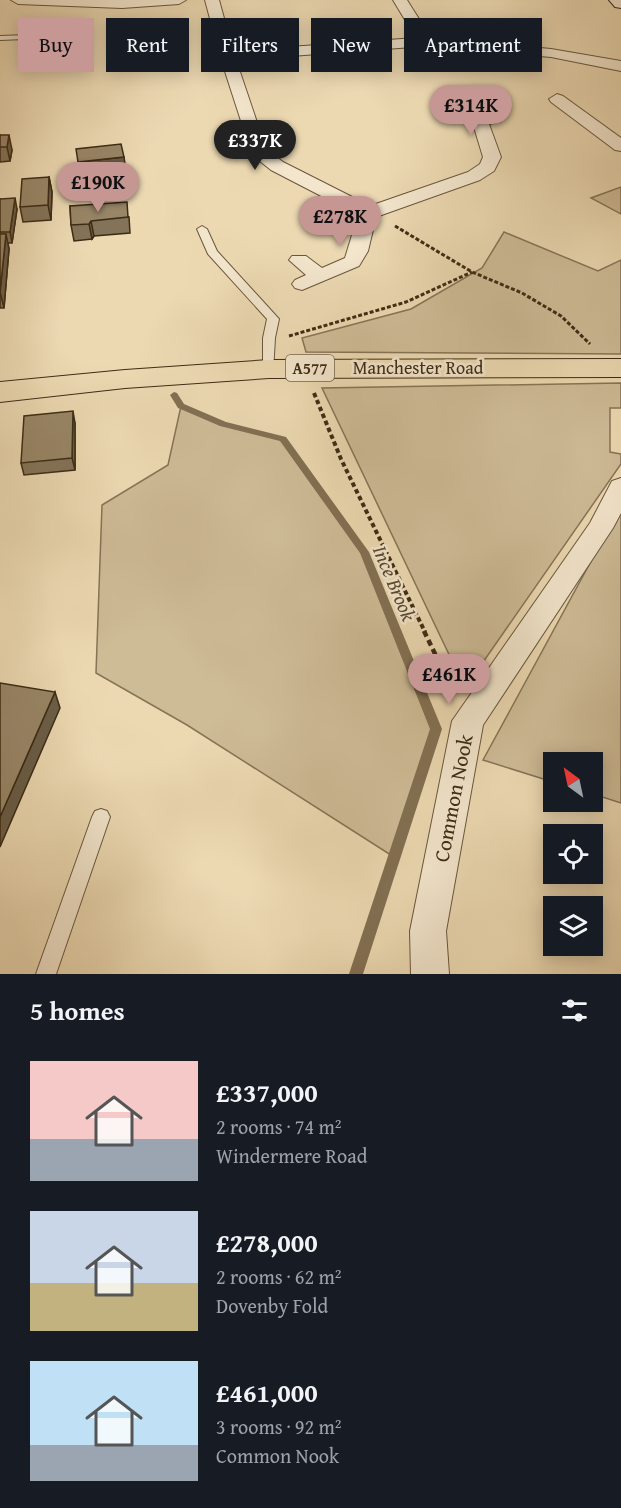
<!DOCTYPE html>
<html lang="en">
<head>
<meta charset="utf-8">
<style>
	:root { --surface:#171b24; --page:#20242c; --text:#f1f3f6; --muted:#9ea1a6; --accent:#c59692 }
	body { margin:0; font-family:"Gentium Book Plus",serif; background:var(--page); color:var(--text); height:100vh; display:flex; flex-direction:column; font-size:22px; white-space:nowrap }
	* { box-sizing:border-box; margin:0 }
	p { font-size:20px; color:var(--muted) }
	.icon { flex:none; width:33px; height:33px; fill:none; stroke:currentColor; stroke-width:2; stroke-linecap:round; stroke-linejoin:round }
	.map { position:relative; height:974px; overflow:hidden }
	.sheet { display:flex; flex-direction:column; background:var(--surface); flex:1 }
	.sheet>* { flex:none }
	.banner { position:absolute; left:18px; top:18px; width:585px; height:54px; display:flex; gap:12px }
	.needle { width:39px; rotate:327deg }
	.tools { position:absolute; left:543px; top:752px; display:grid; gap:12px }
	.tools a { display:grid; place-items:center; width:60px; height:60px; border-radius:0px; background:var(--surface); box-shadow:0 3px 15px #0003; font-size:30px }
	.price { position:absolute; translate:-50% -51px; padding:0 14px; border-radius:21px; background:var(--accent); color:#111; font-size:20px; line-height:39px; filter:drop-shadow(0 2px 3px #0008) }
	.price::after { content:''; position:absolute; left:50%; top:36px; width:18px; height:14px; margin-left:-9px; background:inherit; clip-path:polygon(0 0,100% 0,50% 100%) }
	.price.selected { background:#222; color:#fff }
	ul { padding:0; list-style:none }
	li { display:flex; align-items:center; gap:18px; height:150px; padding:0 30px }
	li span { display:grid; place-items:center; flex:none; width:168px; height:120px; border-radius:0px; color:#555 }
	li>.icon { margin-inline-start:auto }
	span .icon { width:72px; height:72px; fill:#fffc; stroke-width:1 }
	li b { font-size:26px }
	h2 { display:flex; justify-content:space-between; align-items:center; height:72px; padding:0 30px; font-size:26px }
	.pill { padding:0 21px; border-radius:0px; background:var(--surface); box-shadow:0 3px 15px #0003; font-size:21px; line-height:54px }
	.pill.selected { background:var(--accent); color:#111 }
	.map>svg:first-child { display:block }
</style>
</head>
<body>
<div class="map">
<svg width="621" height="974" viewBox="0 0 621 974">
	<rect width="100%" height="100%" fill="#ecd9b2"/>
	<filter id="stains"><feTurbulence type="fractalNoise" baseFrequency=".00333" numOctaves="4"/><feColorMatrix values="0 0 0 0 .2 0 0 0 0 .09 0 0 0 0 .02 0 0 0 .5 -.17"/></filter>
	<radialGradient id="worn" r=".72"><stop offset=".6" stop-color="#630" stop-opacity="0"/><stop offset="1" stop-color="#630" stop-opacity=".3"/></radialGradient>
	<g fill="#cebc97" stroke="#867456" stroke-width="1.5">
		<polygon points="621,187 621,214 591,198"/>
		<polygon points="504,232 598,271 621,260 621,354 306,352 302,338 411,309 482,268"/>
		<polygon points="621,383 621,408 610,408 610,452 621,454 621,464 465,688 322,388"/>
		<polygon points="181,406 223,424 283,439 364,552 436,729 394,857 187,725 96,673 102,505 168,465"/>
		<polygon points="621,506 621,803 593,794 592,762 554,762 553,782 483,760"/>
	</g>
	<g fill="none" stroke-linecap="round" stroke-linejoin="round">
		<polygon fill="#827053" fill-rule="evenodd" points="174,392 177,393 184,404 226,422 286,437 369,552 442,729 363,974 349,974 430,729 360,553 280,441 220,426 178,408 170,395"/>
		<g stroke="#69573c" stroke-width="2">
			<g id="lane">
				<polygon points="28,35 29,37 25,39 0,40 0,36"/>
				<polygon points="202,226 207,229 217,251 279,319 275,338 273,372 269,373 263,369 263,338 267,319 208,254 197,229"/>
				<polygon points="101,809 107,811 110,817 56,974 36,974 92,817 95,811"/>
			</g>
		</g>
		<g stroke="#69573c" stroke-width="2">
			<g id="street">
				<polygon points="11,0 186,0 179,4 122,8 18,4"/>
				<polygon points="205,0 219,0 233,51 416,38 393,0 407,0 431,38 551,49 621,61 621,71 551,57 426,46 236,60 266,149 283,162 370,206 468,172 480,164 483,157 473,124 440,115 438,112 440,109 446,107 480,116 495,113 503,118 501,121 489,124 501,157 494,171 480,180 376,217 368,251 359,266 302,290 295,288 292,284 295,280 306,275 289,260 292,256 306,256 322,268 345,258 358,215 271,170 252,155 220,56"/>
				<polygon points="557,94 563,96 621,138 621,151 615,150 551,102 549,99"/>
				<polygon points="621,478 621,513 613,528 483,725 446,931 449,974 411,974 410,931 452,721 590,523 612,481"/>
			</g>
		</g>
		<g stroke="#3d2c15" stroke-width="2">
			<polygon id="secondary" points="609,0 621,0 621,8 615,7"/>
		</g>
		<g stroke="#3d2c15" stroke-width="2">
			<polygon id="highway" points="621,359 621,377 269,378 125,388 0,402 0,382 125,370 269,360"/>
		</g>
		<g stroke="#3d2c15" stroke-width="3" stroke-dasharray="4 2" stroke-linecap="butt">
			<polyline points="395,226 472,272 522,293 561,316 590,344"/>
			<polyline points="289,336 406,302 472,272"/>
		</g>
		<polyline stroke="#3d2c15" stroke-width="4" stroke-dasharray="4.5 3" stroke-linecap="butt" points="314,393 341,459 425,632"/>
		<polyline stroke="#3d2c15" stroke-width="4.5" stroke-dasharray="6 4" stroke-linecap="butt" points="424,631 454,693"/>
		<use href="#lane" fill="#f3e6cd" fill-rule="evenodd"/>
		<use href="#street" fill="#f3e6cd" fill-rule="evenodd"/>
		<use href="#secondary" fill="#f3e6cd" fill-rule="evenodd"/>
		<use href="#highway" fill="#ecd9b2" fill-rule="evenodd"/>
	</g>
	<g fill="#837359" stroke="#3d2c15" stroke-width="1.5">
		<polygon points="0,135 12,150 10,161 0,162"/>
		<polygon points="49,177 52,192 51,220 23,222 20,207"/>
		<polygon points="0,199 17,209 12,243 8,243 9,249 4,308 0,308"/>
		<polygon points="70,206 129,217 130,233 94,236 92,239 74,241 71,225"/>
		<polygon points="75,423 75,470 24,475 21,463"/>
	</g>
	<g fill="#6a5e48" stroke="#3d2c15" stroke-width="1.5">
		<polygon points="9,135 12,150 10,161 7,147"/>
		<polygon points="124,157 126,171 81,177 78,162"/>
		<polygon points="49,177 52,192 51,220 48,205"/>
		<polygon points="15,198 17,209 12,243 10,232"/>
		<polygon points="91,221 94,236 92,239 89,224"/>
		<polygon points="6,234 9,249 4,308 0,292"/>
		<polygon points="73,411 75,423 75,470 72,458"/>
		<polygon points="55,692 60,708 0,847 0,817"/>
	</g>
	<g fill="#988667" stroke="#3d2c15" stroke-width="1.5">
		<polygon points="0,135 9,135 7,147 0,147"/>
		<polygon points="121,144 124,157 78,162 76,149"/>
		<polygon points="49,177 48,205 20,207 22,179"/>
		<polygon points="15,198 10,232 0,232 0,199"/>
		<polygon points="127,202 128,217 91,221 89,224 71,225 70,206"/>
		<polygon points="0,234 6,234 0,292"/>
		<polygon points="73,411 72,458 21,463 24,416"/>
		<polygon points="0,683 55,692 0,817"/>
	</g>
	<g text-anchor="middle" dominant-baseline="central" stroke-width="5" stroke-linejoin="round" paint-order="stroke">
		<rect fill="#f3e6cd" stroke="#74644c" stroke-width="1.5" x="286" y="355" width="48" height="26" rx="4.5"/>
		<g font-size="16" font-weight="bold" fill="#3d2c15">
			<text x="310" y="368">A577</text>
		</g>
		<g font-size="18" fill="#3d2c15" stroke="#f3e6cd">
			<text x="418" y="367">Manchester Road</text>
		</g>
		<g font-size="20" font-style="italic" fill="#5a482f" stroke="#f3e6cd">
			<text transform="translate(395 583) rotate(67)">Ince Brook</text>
		</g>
		<g font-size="21" fill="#3d2c15" stroke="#f3e6cd">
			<text transform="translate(453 798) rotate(-79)">Common Nook</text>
		</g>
	</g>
	<rect width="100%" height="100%" filter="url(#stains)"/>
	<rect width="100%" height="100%" fill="url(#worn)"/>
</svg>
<div class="tools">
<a><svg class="needle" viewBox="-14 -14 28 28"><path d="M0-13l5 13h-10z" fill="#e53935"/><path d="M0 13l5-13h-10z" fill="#9ea1a6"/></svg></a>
<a><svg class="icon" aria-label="locate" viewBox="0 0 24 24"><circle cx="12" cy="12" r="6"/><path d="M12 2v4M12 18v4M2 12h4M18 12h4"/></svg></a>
<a><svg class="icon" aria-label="layers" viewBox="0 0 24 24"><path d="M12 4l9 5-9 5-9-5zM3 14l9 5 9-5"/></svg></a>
</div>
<b class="price" style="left:471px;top:136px">£314K</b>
<b class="price selected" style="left:255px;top:171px">£337K</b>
<b class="price" style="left:98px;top:213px">£190K</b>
<b class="price" style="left:340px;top:247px">£278K</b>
<b class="price" style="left:449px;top:705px">£461K</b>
<div class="banner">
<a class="pill selected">Buy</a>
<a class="pill">Rent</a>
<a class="pill">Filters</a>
<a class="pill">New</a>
<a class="pill">Apartment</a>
</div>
</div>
<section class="sheet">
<h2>5 homes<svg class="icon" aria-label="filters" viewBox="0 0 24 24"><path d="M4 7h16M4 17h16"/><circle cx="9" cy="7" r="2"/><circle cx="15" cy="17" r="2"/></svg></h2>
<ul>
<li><span style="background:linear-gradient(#f6c9c9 65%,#9aa5b1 0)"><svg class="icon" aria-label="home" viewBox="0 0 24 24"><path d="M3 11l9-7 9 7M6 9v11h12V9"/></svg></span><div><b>£337,000</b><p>2 rooms · 74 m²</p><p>Windermere Road</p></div></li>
<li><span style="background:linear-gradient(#c9d6e8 60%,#c2b280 0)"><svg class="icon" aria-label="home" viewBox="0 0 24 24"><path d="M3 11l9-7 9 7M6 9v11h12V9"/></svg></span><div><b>£278,000</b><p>2 rooms · 62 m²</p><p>Dovenby Fold</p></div></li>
<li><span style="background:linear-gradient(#bfe0f5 70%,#9aa5b1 0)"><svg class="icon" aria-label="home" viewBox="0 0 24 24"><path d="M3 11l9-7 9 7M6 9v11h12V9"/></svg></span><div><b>£461,000</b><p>3 rooms · 92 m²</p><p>Common Nook</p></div></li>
</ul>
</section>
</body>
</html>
